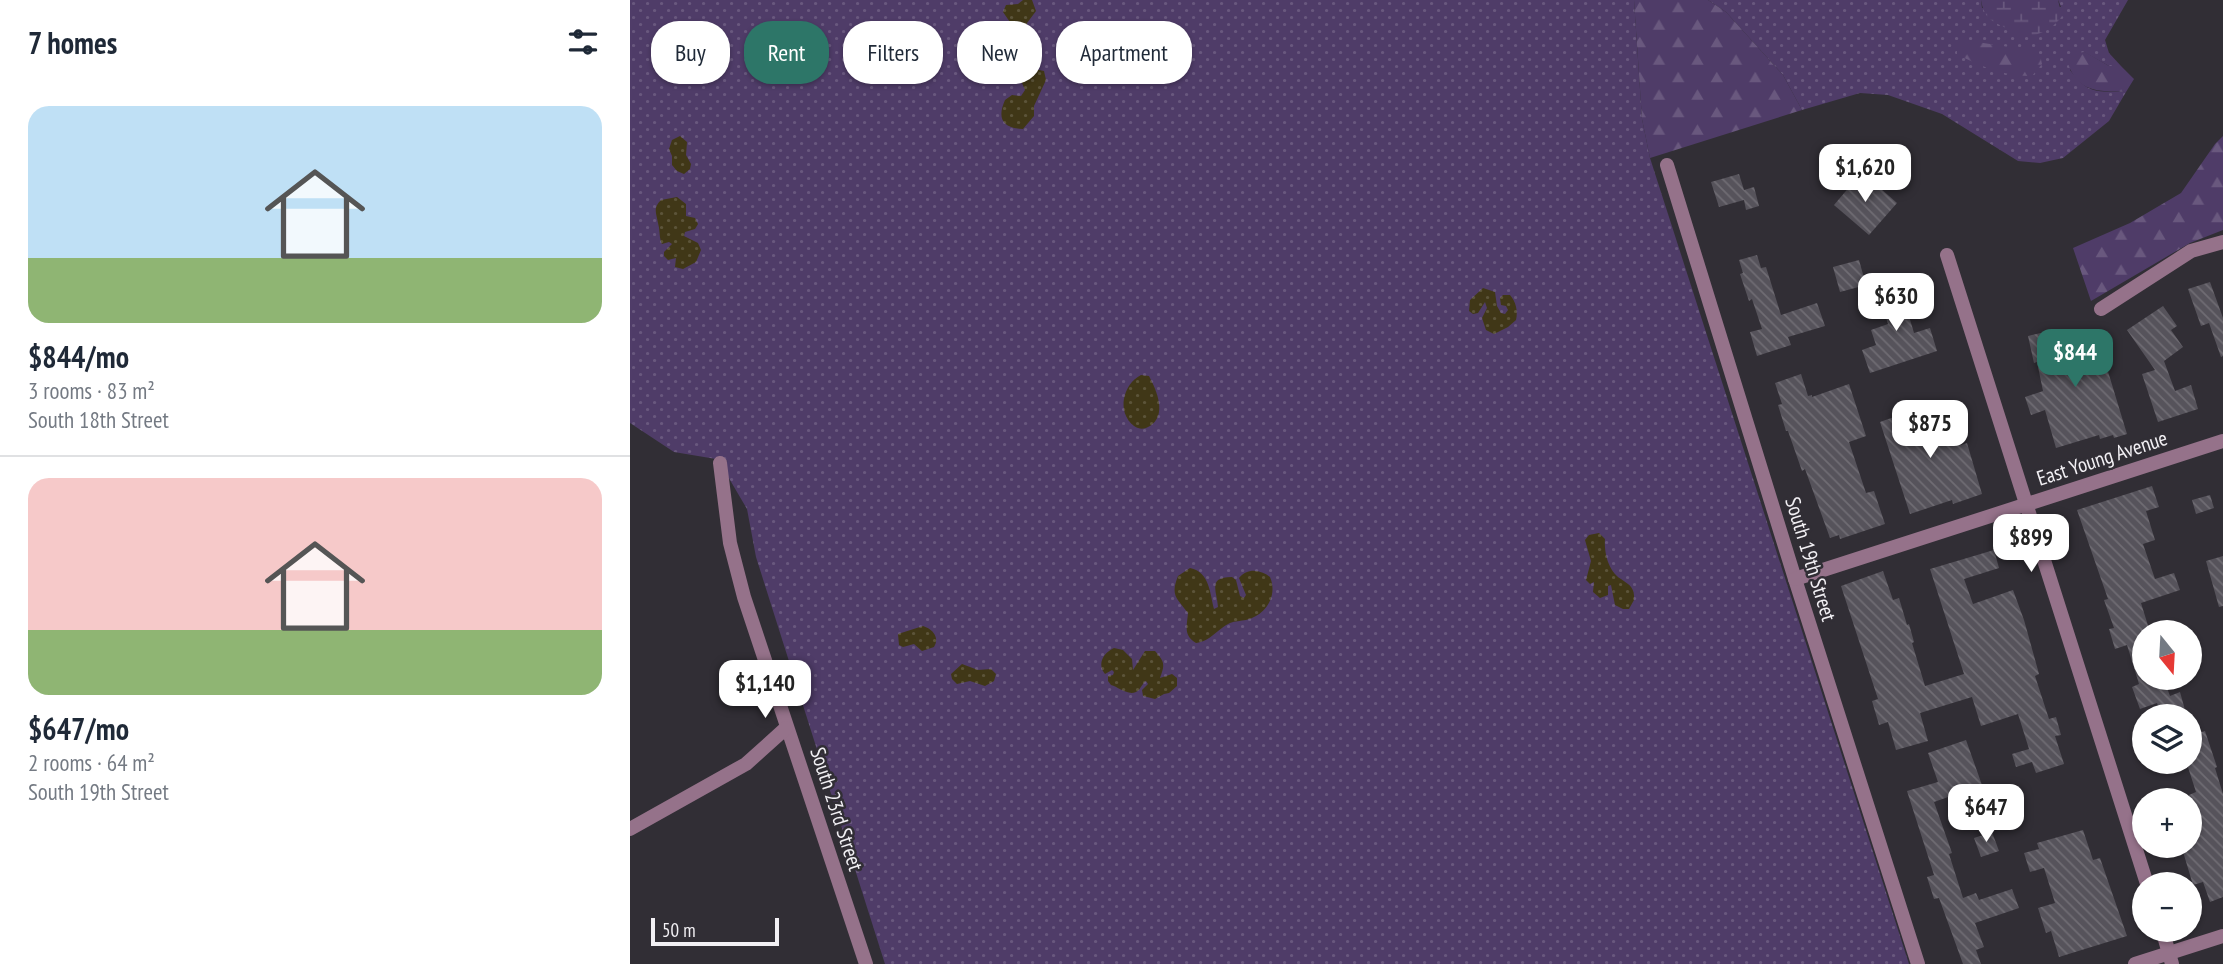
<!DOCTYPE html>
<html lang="en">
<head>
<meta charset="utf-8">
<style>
	:root { --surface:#fff; --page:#f2f2f3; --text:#1f2937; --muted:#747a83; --line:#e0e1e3; --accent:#2d7668 }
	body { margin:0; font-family:"PT Sans Narrow",sans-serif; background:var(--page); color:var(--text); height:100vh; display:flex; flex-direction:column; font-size:26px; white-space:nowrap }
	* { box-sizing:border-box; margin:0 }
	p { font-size:23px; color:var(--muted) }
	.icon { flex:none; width:38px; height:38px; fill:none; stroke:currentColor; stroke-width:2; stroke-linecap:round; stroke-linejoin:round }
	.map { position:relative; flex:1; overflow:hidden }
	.sheet { display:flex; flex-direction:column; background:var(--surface); width:630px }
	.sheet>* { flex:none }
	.guide { position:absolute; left:21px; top:21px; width:665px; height:63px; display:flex; gap:14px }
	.needle { width:46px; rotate:162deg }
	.tools { position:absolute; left:1502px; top:620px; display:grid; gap:14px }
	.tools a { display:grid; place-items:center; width:70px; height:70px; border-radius:50%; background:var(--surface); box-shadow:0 2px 5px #0004; font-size:35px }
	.scale { position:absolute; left:21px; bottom:18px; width:128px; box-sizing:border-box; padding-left:7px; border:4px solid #f2f0f4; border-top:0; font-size:19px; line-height:24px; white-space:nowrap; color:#f2f0f4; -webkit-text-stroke:5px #312e35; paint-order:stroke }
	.price { position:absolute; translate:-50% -60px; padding:0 16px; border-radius:14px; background:#fff; color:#222; font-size:23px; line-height:46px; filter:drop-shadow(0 2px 4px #0008) }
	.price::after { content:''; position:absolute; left:50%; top:42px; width:21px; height:16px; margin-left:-10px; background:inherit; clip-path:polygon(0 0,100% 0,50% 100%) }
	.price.selected { background:var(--accent); color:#fff }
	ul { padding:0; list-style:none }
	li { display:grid; align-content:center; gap:14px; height:371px; padding:0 28px }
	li+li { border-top:2px solid var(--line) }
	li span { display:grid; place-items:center; height:217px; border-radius:21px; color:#555 }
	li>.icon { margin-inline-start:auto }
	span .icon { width:126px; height:126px; fill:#fffc; stroke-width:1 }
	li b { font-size:30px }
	h2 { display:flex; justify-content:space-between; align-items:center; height:84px; padding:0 28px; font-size:30px }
	.pill { padding:0 24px; border-radius:28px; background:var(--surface); box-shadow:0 2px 5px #0004; font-size:24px; line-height:63px }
	.pill.selected { background:var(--accent); color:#fff }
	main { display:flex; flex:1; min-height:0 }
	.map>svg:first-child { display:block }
</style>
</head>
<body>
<main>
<section class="sheet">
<h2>7 homes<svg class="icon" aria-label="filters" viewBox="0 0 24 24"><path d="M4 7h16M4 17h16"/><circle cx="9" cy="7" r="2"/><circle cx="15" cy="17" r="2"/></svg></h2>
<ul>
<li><span style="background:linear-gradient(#bfe0f5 70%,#8fb573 0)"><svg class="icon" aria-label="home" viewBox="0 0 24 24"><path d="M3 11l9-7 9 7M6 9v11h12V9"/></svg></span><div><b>$844/mo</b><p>3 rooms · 83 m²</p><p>South 18th Street</p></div></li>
<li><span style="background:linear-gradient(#f6c9c9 70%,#8fb573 0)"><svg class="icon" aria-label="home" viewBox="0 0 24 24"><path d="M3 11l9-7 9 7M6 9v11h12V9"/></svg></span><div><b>$647/mo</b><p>2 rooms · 64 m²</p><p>South 19th Street</p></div></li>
</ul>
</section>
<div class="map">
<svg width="1593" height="964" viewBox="0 0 1593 964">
	<defs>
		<pattern id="grass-dots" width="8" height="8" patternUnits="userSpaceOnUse" patternTransform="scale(1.75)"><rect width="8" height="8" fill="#4f3c68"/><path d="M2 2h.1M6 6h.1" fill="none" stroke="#69587e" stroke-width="1.8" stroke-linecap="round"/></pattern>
		<pattern id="forest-firs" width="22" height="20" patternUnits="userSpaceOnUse" patternTransform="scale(1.75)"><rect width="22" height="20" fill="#4f3c68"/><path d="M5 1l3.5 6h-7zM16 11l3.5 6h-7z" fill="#69587e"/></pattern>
		<pattern id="wetland-marsh" width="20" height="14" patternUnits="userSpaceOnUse" patternTransform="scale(1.75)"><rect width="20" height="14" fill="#4f3c68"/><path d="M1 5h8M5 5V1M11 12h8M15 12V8" fill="none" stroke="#69587e"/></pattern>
		<pattern id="sand-dots" width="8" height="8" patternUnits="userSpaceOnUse" patternTransform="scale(1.75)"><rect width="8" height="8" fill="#403717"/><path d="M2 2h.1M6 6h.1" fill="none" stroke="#5c5439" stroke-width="1.8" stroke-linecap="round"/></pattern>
		<pattern id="building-back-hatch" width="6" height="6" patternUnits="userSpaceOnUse" patternTransform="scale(1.75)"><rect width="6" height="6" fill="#56535b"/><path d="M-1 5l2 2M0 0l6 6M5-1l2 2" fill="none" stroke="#6f6c73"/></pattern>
	</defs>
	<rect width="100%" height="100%" fill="#312e35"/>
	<g fill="url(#grass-dots)">
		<polygon points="0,0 1004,0 1012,119 1020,158 1279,964 255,964 126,557 117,509 90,463 98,461 44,452 0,423"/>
		<path d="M1078,0H1351L1352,8L1431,7L1428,0H1498L1475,40L1479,53L1491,66H1479L1454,52L1440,70C1458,95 1467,91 1496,92L1479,121L1433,158L1410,163L1388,161L1312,114L1258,95L1230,93L1172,110L1153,75L1096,12Z"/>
	</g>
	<g fill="url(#forest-firs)">
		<polygon points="1004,0 1078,0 1096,12 1153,75 1172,110 1020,158 1012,119"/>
		<path d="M1347,42L1404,51L1410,55L1412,64L1402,76C1376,77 1349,66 1327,54V48L1332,44Z"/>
		<path d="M1455,52L1479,66H1491L1504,79L1496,92C1468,91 1446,93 1437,60L1444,53Z"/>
		<polygon points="1593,136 1593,230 1560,243 1461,301 1443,248 1500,223 1551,193 1585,144"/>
	</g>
	<path fill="url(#wetland-marsh)" d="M1351,0H1428L1432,16C1423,29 1407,38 1392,35C1387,34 1381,30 1376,28C1361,21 1354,18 1351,0Z"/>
	<g fill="url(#sand-dots)">
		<path d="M393,0H402L406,11L397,23C397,34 407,42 397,51L382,48L377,34L382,25L373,12L376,5L388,4Z"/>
		<path d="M385,60L394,62L399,68L414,71L416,80L404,106V116L393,129C372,128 367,118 375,100L382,95L391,96L395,90L392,83L379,78L378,66Z"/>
		<polygon points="50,136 57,142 56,155 61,164 60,169 54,174 47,171 42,165 42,156 39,149 42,140"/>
		<path d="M47,197L56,204V216L65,218L68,224L65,229L55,232L54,236L68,243L71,250L66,262L53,269L45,267L46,258L38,260L34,256V252L42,244L39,242L32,244L31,242C29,236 30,229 28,223C26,212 23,208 31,200Z"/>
		<path d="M853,288L865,292L867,306L871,313L875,314L878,310L876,306L871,305L870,298L873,295H880C886,302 888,311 886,320L878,327L864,334L856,330L852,318L857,308L855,302L848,313L843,314L839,311L840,300Z"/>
		<path d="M511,375L519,376C527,391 537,415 520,426C515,429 510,430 504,426C486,412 493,384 511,375Z"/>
		<path d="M969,533L975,539C974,552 978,571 991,579C1000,585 1005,588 1004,600L999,609H993L985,605L981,585L978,586V595L970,598L963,592L964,582L960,584L956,580L961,561L955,540L959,535Z"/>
		<path d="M560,568C580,572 580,594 584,609L588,607C587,591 577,577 602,577L606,580L610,596L614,598L616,595L609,578C617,568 630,569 640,577C648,596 636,615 616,620C611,621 605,621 600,623C587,629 581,641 566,643C553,635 557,626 558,613C547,598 540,596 548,576Z"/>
		<path d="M293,626C303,629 310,638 304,647L292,651L284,644L273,647L269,645L268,634Z"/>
		<path d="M484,648L493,650L502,659L503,670L515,651H525C535,662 535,665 530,678L542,674L547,678V686L539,693L534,694L525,699L513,696L512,690L518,684L516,681C513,683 511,687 509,690C500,698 489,687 481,685L478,681V676L483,675L484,672L482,670L475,674C467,664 473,653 484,648Z"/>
		<polygon points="332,664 348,670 361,669 366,674 364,681 355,686 340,681 327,684 322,679 321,674"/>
	</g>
	<g fill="url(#building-back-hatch)">
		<polygon points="1232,172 1267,203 1239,235 1204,205"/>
		<polygon points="1109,174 1114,190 1124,187 1129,206 1116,210 1114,200 1089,207 1081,182"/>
		<polygon points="1127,255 1131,268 1136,267 1151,315 1187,303 1195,326 1158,337 1161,345 1127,356 1120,332 1132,329 1122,299 1119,301 1110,274 1113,273 1109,260"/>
		<polygon points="1229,260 1236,285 1210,292 1203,267"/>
		<polygon points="1268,279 1284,333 1300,328 1307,351 1240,373 1232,350 1246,345 1241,330 1258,324 1246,286"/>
		<polygon points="1580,282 1593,318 1593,356 1591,357 1579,323 1571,326 1558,289"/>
		<polygon points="1533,306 1547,326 1541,330 1553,347 1534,361 1545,391 1561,385 1568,409 1528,422 1512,374 1525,370 1497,330"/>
		<polygon points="1415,332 1416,337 1441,332 1444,347 1474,338 1481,363 1476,365 1497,434 1484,438 1483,435 1470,439 1469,435 1426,448 1415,410 1401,415 1395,397 1413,391 1407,362 1404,363 1398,336"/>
		<polygon points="1171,374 1178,396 1182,395 1182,397 1219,384 1236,436 1219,442 1236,493 1244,491 1255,524 1210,539 1209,535 1200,538 1175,469 1172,471 1158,431 1156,431 1148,405 1152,404 1145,383"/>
		<polygon points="1303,407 1304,411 1313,408 1316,418 1321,416 1331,445 1337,443 1352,494 1323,504 1322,500 1280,514 1250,422 1264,417 1265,419"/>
		<polygon points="1522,486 1529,507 1516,511 1525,540 1513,544 1525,579 1544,573 1550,590 1511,603 1520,632 1514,632 1514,677 1533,677 1540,696 1550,692 1555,710 1537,716 1532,716 1527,703 1510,709 1502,687 1509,684 1497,645 1485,649 1479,629 1484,628 1474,600 1478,599 1447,510"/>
		<polygon points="1580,495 1584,508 1566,514 1562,500"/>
		<polygon points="1364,550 1369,568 1334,579 1343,604 1383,590 1394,620 1409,674 1405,676 1419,719 1426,717 1431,735 1425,736 1434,764 1406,773 1402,762 1386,767 1382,754 1399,749 1388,714 1351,726 1342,697 1290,713 1298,741 1266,750 1258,722 1249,725 1242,701 1248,699 1211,586 1253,571 1263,600 1269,598 1277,625 1279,624 1284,642 1282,643 1295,686 1334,674 1300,569"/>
		<polygon points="1593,556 1593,606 1589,607 1576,561"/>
		<polygon points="1575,731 1587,767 1585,768 1593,794 1593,897 1580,902 1573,882 1563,885 1551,845 1559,845 1559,795 1566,792 1556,761 1559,761 1559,736"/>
		<polygon points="1336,740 1352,785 1304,802 1322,853 1319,854 1333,898 1346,893 1349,900 1382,889 1389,908 1345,923 1354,947 1346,950 1351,964 1333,964 1309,898 1304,899 1297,877 1304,875 1277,791 1308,782 1298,753"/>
		<polygon points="1453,830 1463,860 1470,858 1497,936 1429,957 1421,931 1416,933 1408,908 1425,903 1414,868 1400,872 1394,853 1409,849 1407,843"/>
		<polygon points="1362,832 1369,851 1351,857 1344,838"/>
	</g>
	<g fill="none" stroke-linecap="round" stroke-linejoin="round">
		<g stroke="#95728a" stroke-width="14">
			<polyline points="1037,165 1165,579 1288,964"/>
			<polyline points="1317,255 1517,884"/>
			<polyline points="1471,309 1561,251 1593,242"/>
			<polyline points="90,463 100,543 114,597 236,964"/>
			<polyline points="1165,579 1593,441"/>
			<polyline points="0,829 116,764 156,728"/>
			<polyline points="1532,929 1542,964"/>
			<polyline points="1505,964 1593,936"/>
		</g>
	</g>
	<g text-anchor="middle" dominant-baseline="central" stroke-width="5" stroke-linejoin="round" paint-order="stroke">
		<g font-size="21" fill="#f2f0f4" stroke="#312e35">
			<text transform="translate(1472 458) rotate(-18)">East Young Avenue</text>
			<text transform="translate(1181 559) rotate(73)">South 19th Street</text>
			<text transform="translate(207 809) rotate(72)">South 23rd Street</text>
		</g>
	</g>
</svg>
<div class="tools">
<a><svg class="needle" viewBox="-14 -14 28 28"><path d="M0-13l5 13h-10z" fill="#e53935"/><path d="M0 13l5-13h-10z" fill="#747a83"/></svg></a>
<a><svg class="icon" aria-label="layers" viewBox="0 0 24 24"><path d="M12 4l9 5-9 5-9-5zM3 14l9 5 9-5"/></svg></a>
<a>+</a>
<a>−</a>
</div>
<div class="scale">50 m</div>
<b class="price" style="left:1235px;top:204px">$1,620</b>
<b class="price" style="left:1266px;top:333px">$630</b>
<b class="price selected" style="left:1445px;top:389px">$844</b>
<b class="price" style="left:1300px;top:460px">$875</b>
<b class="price" style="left:1401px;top:574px">$899</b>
<b class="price" style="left:135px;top:720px">$1,140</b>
<b class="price" style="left:1356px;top:844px">$647</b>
<div class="guide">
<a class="pill">Buy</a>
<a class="pill selected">Rent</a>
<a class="pill">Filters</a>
<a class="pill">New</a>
<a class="pill">Apartment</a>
</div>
</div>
</main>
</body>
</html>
